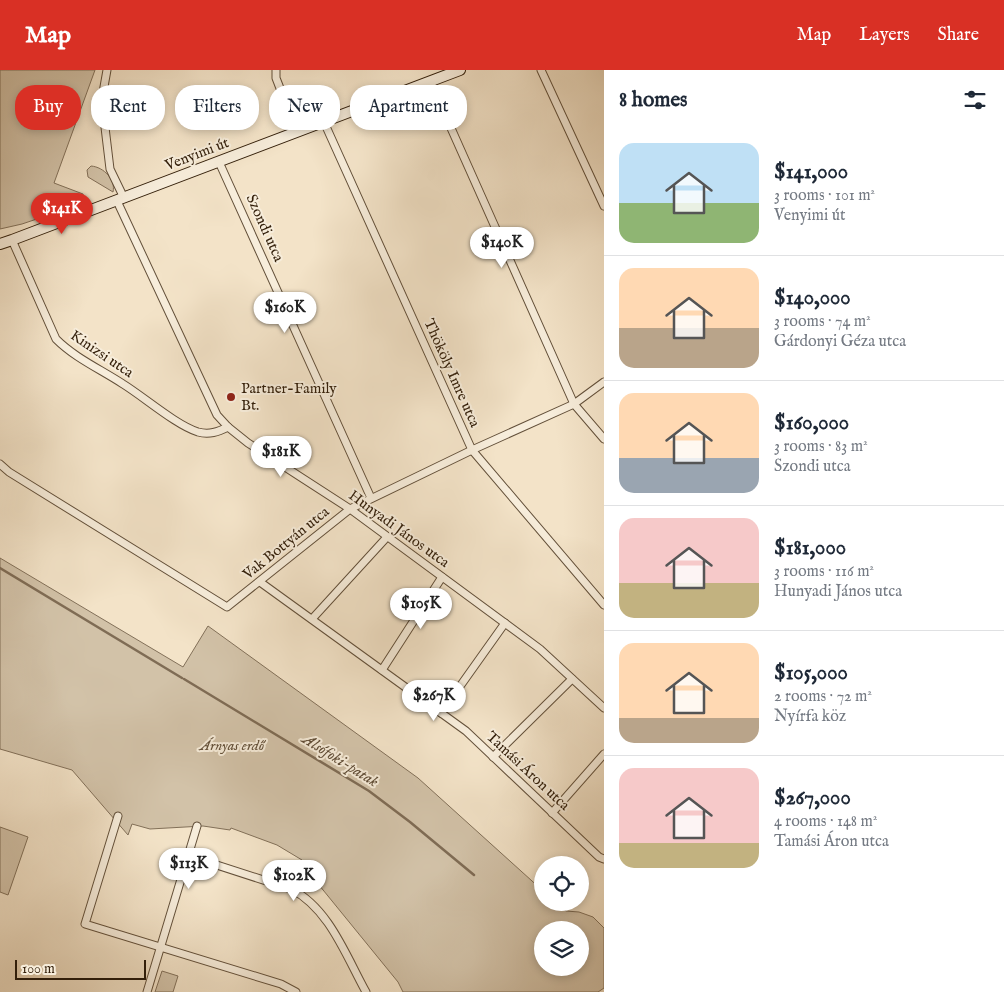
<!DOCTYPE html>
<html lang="en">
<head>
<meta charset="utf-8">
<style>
	:root { --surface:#fff; --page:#f2f2f3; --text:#1f2937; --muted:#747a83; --line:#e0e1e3; --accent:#d93025 }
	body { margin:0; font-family:"IM FELL English",serif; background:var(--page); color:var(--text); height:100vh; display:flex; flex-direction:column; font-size:19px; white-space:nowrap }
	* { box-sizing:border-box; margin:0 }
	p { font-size:16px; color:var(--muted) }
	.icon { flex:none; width:28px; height:28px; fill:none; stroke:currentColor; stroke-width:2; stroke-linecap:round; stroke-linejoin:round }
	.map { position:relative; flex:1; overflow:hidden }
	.panel { display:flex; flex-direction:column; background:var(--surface); width:400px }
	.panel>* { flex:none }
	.banner { position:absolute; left:15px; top:15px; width:475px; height:45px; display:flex; gap:10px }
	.buttons { position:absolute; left:534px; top:786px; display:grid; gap:10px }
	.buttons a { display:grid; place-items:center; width:55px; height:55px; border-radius:50%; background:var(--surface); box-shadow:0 2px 8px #0003; font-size:25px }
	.scale { position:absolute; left:15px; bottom:12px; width:131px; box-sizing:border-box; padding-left:5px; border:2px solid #331f0a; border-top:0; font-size:14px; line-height:18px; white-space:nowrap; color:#331f0a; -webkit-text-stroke:4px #f7eddb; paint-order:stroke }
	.price { position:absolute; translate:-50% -42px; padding:0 11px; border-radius:18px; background:#fff; color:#222; font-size:16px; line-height:32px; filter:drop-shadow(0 1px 2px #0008) }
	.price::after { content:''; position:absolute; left:50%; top:30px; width:15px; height:11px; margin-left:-8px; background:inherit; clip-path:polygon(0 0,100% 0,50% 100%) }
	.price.selected { background:var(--accent); color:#fff }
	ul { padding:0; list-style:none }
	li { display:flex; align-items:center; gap:15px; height:125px; padding:0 15px }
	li+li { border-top:1px solid var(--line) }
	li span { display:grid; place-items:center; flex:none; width:140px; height:100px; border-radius:15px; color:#555 }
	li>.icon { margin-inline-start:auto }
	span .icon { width:60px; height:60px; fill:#fffc; stroke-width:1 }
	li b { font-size:21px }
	h2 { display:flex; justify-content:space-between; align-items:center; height:60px; padding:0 15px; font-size:21px }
	.tag { padding:0 18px; border-radius:20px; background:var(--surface); box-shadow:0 2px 8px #0003; font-size:18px; line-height:45px }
	.tag.selected { background:var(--accent); color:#fff }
	header { display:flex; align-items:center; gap:30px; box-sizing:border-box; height:70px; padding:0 25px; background:var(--accent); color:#fff }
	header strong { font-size:24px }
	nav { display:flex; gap:28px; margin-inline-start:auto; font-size:18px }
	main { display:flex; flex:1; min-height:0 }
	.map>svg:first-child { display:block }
</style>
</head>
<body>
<header>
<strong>Map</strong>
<nav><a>Map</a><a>Layers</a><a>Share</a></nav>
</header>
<main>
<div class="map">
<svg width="604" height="922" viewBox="0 0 604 922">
	<rect width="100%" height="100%" fill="#f3e3c8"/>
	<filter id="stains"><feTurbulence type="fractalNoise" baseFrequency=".004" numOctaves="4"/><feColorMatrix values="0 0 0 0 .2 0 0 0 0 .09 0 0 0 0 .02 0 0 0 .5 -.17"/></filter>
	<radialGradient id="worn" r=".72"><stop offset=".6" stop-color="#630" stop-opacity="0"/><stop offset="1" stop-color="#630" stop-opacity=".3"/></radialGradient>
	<g fill="#d2c2a8" stroke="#827059" fill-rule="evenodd">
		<polygon points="0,0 95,0 54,113 83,124 84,133 22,154 0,159"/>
		<path d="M91,96C104,97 116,110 113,122L88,107L87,100Z"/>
		<path d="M0,488L183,597L208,556L418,708L542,820V832L556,833L566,841L579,842L593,847L604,858V918L598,922H403L398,912L319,815L302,790L277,775L231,758L230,760L203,756L150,759L132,754L128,765L72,700L0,679ZM542,860H580V898H542Z"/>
		<polygon points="0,757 28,767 8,825 0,822"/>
		<polygon points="162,901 178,906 173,922 155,922"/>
	</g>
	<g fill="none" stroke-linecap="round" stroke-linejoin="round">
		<g stroke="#7f6c55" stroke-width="2.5">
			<polyline points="0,498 182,608"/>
			<polyline points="184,609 369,721 410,752 474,805"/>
		</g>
		<g stroke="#63503a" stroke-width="9">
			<g id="street">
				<polyline points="107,0 102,28 104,49 110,99 124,128"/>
				<polyline points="276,0 276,8 297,62"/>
				<polyline points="541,0 604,136"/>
				<polyline points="430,11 574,334 604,369"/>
				<polyline points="324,52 472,380 604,535"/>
				<polyline points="219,92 371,428"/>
				<polyline points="117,131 217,345 228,357 248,373 350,439 540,579 604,638"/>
				<path d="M12,170L56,269C75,288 100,299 123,314C144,327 176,355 198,362C209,365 218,362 228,357"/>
				<polyline points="0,394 9,402 227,537 350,439 472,380 574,334 604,312"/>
				<polyline points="260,512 466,661 599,787 604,789"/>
				<polyline points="312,549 387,467"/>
				<polyline points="382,600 442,507"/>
				<polyline points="441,643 505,553"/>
				<polyline points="493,687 572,609"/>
				<polyline points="552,743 604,684"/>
				<polyline points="118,746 85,854 281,914 296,922"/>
				<path d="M189,786L291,819C329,838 346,886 366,922"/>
				<polyline points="147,922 197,756"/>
			</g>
		</g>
		<g stroke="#331f0a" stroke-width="12">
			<polyline id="secondary" points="0,174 12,170 460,0"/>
		</g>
		<use href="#street" stroke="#f7eddb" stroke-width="7"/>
		<use href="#secondary" stroke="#f7eddb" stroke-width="10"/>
	</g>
	<circle fill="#8f2418" stroke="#f7eddb" stroke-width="2" cx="231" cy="327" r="5"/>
	<g text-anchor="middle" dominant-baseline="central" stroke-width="4" stroke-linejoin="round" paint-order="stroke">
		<g font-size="15" fill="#331f0a" stroke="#f7eddb">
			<text transform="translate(197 84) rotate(-21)">Venyimi út</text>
			<text transform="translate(265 158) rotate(66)">Szondi utca</text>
			<text transform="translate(102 284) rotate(34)">Kinizsi utca</text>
			<text transform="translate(452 303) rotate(66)">Thököly Imre utca</text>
			<text transform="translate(399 459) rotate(36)">Hunyadi János utca</text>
			<text transform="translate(286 473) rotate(-39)">Vak Bottyán utca</text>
			<text transform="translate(528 701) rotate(43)">Tamási Áron utca</text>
		</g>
		<g font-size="15" fill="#331f0a" stroke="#f7eddb" text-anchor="start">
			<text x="241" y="318">Partner-Family<tspan x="241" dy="17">Bt.</tspan></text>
		</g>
		<g font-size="15" font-style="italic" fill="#635039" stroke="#f7eddb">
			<text x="232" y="675">Árnyas erdő</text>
		</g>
		<g font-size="16" font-style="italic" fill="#5f4c36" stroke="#f7eddb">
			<text transform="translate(340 691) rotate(32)">Alsófoki-patak</text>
		</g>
	</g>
	<rect width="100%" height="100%" filter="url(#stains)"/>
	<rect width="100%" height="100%" fill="url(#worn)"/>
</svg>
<div class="buttons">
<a><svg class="icon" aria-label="locate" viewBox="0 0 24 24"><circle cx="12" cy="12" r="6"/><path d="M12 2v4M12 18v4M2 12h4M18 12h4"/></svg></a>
<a><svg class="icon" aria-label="layers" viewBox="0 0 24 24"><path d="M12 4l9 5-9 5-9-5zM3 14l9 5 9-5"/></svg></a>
</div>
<div class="scale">100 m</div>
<b class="price selected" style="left:62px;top:165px">$141K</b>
<b class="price" style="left:502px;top:199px">$140K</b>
<b class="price" style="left:285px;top:264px">$160K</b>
<b class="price" style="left:281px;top:408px">$181K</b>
<b class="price" style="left:421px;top:560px">$105K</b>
<b class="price" style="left:434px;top:652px">$267K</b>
<b class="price" style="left:189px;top:820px">$113K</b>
<b class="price" style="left:294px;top:832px">$102K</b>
<div class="banner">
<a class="tag selected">Buy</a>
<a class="tag">Rent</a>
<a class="tag">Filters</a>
<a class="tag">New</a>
<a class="tag">Apartment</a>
</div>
</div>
<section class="panel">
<h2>8 homes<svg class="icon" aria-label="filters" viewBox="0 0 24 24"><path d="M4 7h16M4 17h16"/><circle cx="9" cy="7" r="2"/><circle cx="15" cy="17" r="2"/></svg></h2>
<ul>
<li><span style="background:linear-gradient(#bfe0f5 60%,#8fb573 0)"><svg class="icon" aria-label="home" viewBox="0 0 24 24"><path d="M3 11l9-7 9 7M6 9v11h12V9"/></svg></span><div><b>$141,000</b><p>3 rooms · 101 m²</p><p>Venyimi út</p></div></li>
<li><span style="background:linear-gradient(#ffd9b3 60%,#b9a48a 0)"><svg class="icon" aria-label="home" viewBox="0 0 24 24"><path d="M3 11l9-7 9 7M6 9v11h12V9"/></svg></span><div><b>$140,000</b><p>3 rooms · 74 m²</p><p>Gárdonyi Géza utca</p></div></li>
<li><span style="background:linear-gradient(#ffd9b3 65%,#9aa5b1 0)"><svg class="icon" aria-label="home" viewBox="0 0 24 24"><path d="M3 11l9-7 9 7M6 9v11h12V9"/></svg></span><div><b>$160,000</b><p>3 rooms · 83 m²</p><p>Szondi utca</p></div></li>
<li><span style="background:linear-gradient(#f6c9c9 65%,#c2b280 0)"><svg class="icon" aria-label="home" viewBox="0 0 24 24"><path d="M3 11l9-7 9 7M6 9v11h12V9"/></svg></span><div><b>$181,000</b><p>3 rooms · 116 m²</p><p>Hunyadi János utca</p></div></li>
<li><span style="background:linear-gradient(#ffd9b3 75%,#b9a48a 0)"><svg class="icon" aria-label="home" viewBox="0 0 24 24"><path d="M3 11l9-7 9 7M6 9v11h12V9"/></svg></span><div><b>$105,000</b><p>2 rooms · 72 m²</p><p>Nyírfa köz</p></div></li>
<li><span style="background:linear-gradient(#f6c9c9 75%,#c2b280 0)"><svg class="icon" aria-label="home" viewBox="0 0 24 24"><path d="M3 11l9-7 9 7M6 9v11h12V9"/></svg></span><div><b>$267,000</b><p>4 rooms · 148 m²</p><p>Tamási Áron utca</p></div></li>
</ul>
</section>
</main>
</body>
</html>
